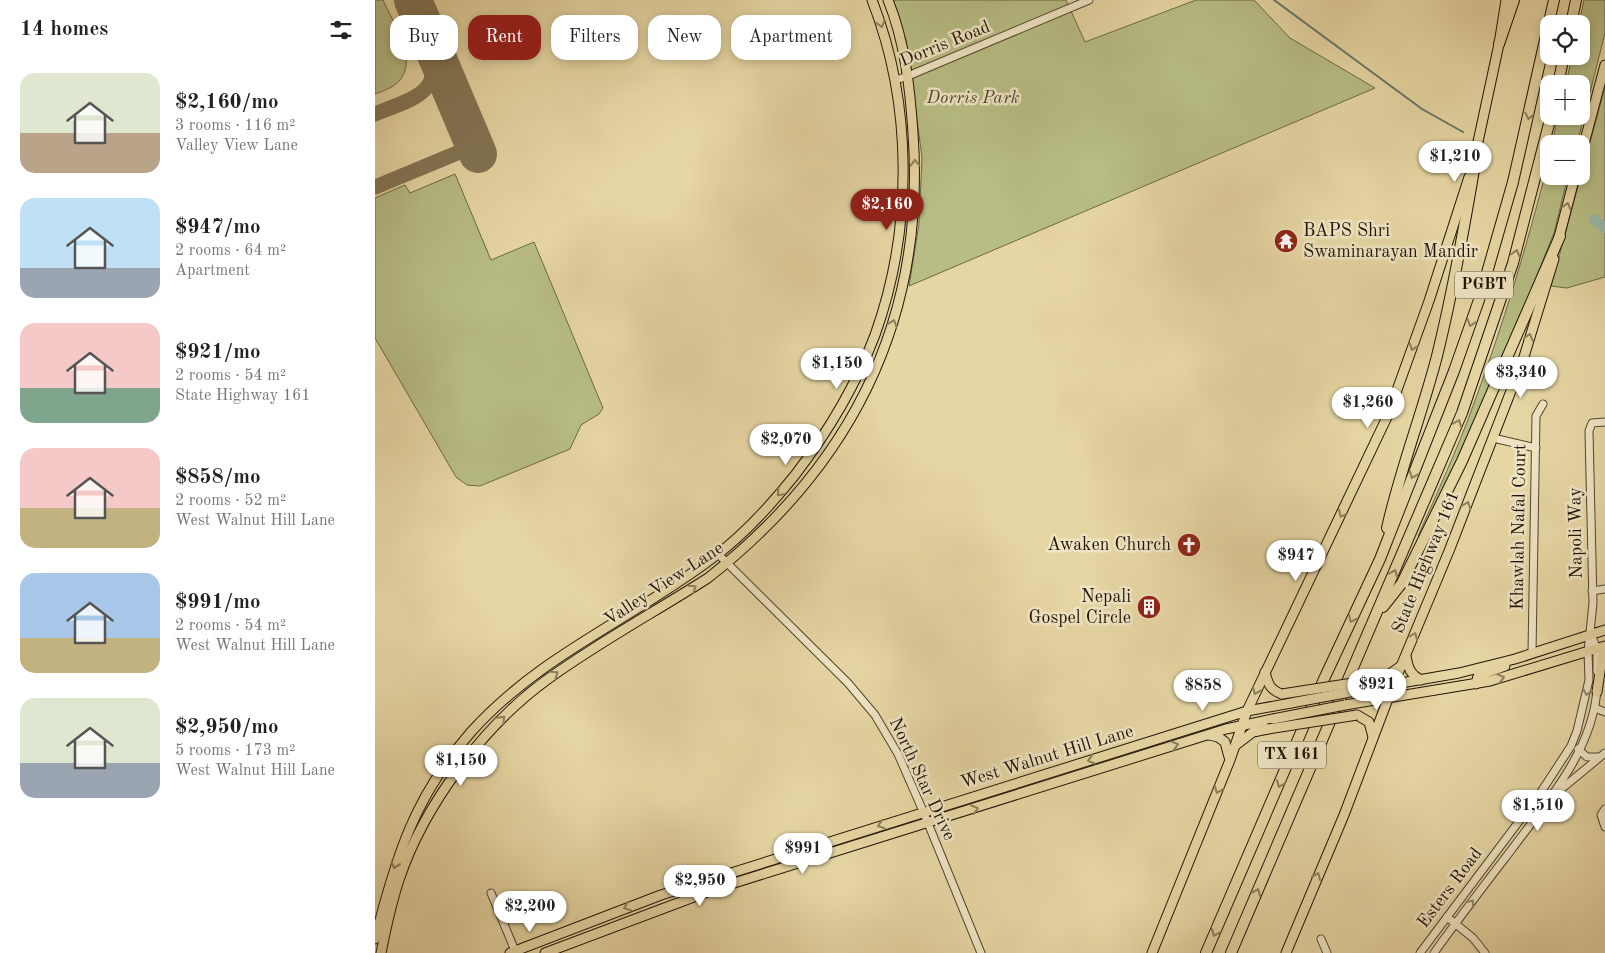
<!DOCTYPE html>
<html lang="en">
<head>
<meta charset="utf-8">
<style>
	:root { --surface:#fff; --page:#f2f2f2; --text:#222; --muted:#767676; --accent:#8f2418 }
	body { margin:0; font-family:"Old Standard TT",serif; background:var(--page); color:var(--text); height:100vh; display:flex; flex-direction:column; font-size:19px; white-space:nowrap }
	* { box-sizing:border-box; margin:0 }
	p { font-size:16px; color:var(--muted) }
	.icon { flex:none; width:28px; height:28px; fill:none; stroke:currentColor; stroke-width:2; stroke-linecap:round; stroke-linejoin:round }
	.map { position:relative; flex:1; overflow:hidden }
	.details { display:flex; flex-direction:column; background:var(--surface); width:375px }
	.details>* { flex:none }
	.hud { position:absolute; left:15px; top:15px; width:475px; height:45px; display:flex; gap:10px }
	.buttons { position:absolute; left:1165px; top:15px; display:grid; gap:10px }
	.buttons a { display:grid; place-items:center; width:50px; height:50px; border-radius:10px; background:var(--surface); box-shadow:0 2px 8px #0003; font-size:25px }
	.price { position:absolute; translate:-50% -42px; padding:0 11px; border-radius:18px; background:#fff; color:#222; font-size:16px; line-height:32px; filter:drop-shadow(0 1px 2px #0008) }
	.price::after { content:''; position:absolute; left:50%; top:30px; width:15px; height:11px; margin-left:-8px; background:inherit; clip-path:polygon(0 0,100% 0,50% 100%) }
	.price.current { background:var(--accent); color:#fff }
	ul { padding:0; list-style:none }
	li { display:flex; align-items:center; gap:15px; height:125px; padding:0 20px }
	li span { display:grid; place-items:center; flex:none; width:140px; height:100px; border-radius:15px; color:#555 }
	li>.icon { margin-inline-start:auto }
	span .icon { width:60px; height:60px; fill:#fffc; stroke-width:1 }
	li b { font-size:21px }
	h2 { display:flex; justify-content:space-between; align-items:center; height:60px; padding:0 20px; font-size:21px }
	.pill { padding:0 18px; border-radius:15px; background:var(--surface); box-shadow:0 2px 8px #0003; font-size:18px; line-height:45px }
	.pill.current { background:var(--accent); color:#fff }
	main { display:flex; flex:1; min-height:0 }
	.map>svg:first-child { display:block }
</style>
</head>
<body>
<main>
<section class="details">
<h2>14 homes<svg class="icon" aria-label="filters" viewBox="0 0 24 24"><path d="M4 7h16M4 17h16"/><circle cx="9" cy="7" r="2"/><circle cx="15" cy="17" r="2"/></svg></h2>
<ul>
<li><span style="background:linear-gradient(#dfe7d0 60%,#b9a48a 0)"><svg class="icon" aria-label="home" viewBox="0 0 24 24"><path d="M3 11l9-7 9 7M6 9v11h12V9"/></svg></span><div><b>$2,160/mo</b><p>3 rooms · 116 m²</p><p>Valley View Lane</p></div></li>
<li><span style="background:linear-gradient(#bfe0f5 70%,#9aa5b1 0)"><svg class="icon" aria-label="home" viewBox="0 0 24 24"><path d="M3 11l9-7 9 7M6 9v11h12V9"/></svg></span><div><b>$947/mo</b><p>2 rooms · 64 m²</p><p>Apartment</p></div></li>
<li><span style="background:linear-gradient(#f6c9c9 65%,#7fa58c 0)"><svg class="icon" aria-label="home" viewBox="0 0 24 24"><path d="M3 11l9-7 9 7M6 9v11h12V9"/></svg></span><div><b>$921/mo</b><p>2 rooms · 54 m²</p><p>State Highway 161</p></div></li>
<li><span style="background:linear-gradient(#f6c9c9 60%,#c2b280 0)"><svg class="icon" aria-label="home" viewBox="0 0 24 24"><path d="M3 11l9-7 9 7M6 9v11h12V9"/></svg></span><div><b>$858/mo</b><p>2 rooms · 52 m²</p><p>West Walnut Hill Lane</p></div></li>
<li><span style="background:linear-gradient(#a9c7e8 65%,#c2b280 0)"><svg class="icon" aria-label="home" viewBox="0 0 24 24"><path d="M3 11l9-7 9 7M6 9v11h12V9"/></svg></span><div><b>$991/mo</b><p>2 rooms · 54 m²</p><p>West Walnut Hill Lane</p></div></li>
<li><span style="background:linear-gradient(#dfe7d0 65%,#9aa5b1 0)"><svg class="icon" aria-label="home" viewBox="0 0 24 24"><path d="M3 11l9-7 9 7M6 9v11h12V9"/></svg></span><div><b>$2,950/mo</b><p>5 rooms · 173 m²</p><p>West Walnut Hill Lane</p></div></li>
</ul>
</section>
<div class="map">
<svg width="1230" height="953" viewBox="0 0 1230 953">
	<rect width="100%" height="100%" fill="#e6d6a3"/>
	<filter id="stains"><feTurbulence type="fractalNoise" baseFrequency=".004" numOctaves="4"/><feColorMatrix values="0 0 0 0 .2 0 0 0 0 .09 0 0 0 0 .02 0 0 0 .5 -.17"/></filter>
	<radialGradient id="worn" r=".72"><stop offset=".6" stop-color="#630" stop-opacity="0"/><stop offset="1" stop-color="#630" stop-opacity=".3"/></radialGradient>
	<g fill="#b7bd84" stroke="#6c6846">
		<path d="M0,0H8C17,21 44,60 24,81C18,88 8,91 0,94Z"/>
		<polygon points="516,0 691,0 710,42 821,0 879,0 915,38 1000,88 534,286 544,224 547,157 531,40"/>
		<polygon points="1209,0 1230,0 1230,33 1202,144 1177,144 1183,116 1206,116 1206,84 1191,84 1197,56 1206,56 1206,24 1204,24"/>
		<polygon points="1230,87 1230,277 1192,288 1176,286"/>
		<path d="M1174,159V176H1193L1179,233L1154,295L1085,457L1045,537L1043,536C1062,493 1082,450 1098,406C1128,325 1153,243 1174,159Z"/>
		<polygon points="80,174 116,260 159,242 228,408 224,414 206,425 195,449 105,486 92,485 81,477 0,338 0,198 30,185 35,193"/>
	</g>
	<g fill="none" stroke-linecap="round" stroke-linejoin="round">
		<polyline stroke="#677669" stroke-width="2" points="899,0 1047,109 1088,132"/>
		<polyline stroke="#97b8ab" stroke-width="10" points="1219,219 1230,228"/>
		<g stroke="#837555" stroke-width="15">
			<path d="M0,114C42,97 70,93 55,40"/>
			<polyline points="0,187 99,146"/>
		</g>
		<polyline stroke="#837555" stroke-width="38" points="38,0 103,154"/>
		<g stroke="#52442e" stroke-width="9">
			<g id="minor">
				<polyline points="521,80 533,76 714,0"/>
				<polyline points="1118,438 1161,448"/>
				<polyline points="343,554 473,683 500,715 523,754 548,811 606,953"/>
				<polyline points="1217,591 1230,589"/>
				<polyline points="1216,635 1222,649 1222,671"/>
				<polyline points="1157,653 1161,416 1168,404"/>
				<polyline points="1220,708 1230,712"/>
				<polyline points="1203,749 1212,757 1223,757"/>
				<polyline points="1179,795 1230,753"/>
				<polyline points="1230,809 1226,815 1230,827"/>
				<polyline points="116,893 141,953"/>
				<polyline points="1072,917 1098,938 1110,953"/>
				<polyline points="946,939 952,953"/>
				<polyline points="1045,953 1166,792 1196,746 1202,731 1214,680 1213,652 1218,603 1214,431 1217,423 1230,422"/>
				<path d="M1059,953C1084,918 1111,883 1137,849C1172,802 1218,750 1222,689"/>
			</g>
		</g>
		<g stroke="#201407" stroke-width="11">
			<g id="major">
				<polyline points="1206,155 1230,65"/>
				<polyline points="1098,165 1124,44 1131,0"/>
				<polyline points="1183,241 1200,176"/>
				<path d="M1031,656C1033,668 1035,674 1046,680"/>
				<path d="M890,672C893,684 895,690 907,694"/>
				<polyline points="997,680 1009,678 1026,666"/>
				<polyline points="1101,684 1103,676 1130,666"/>
				<polyline points="991,689 1084,673 1140,659 1230,630"/>
				<polyline points="1222,692 1227,658 1230,652"/>
				<polyline points="970,705 1115,681 1230,646"/>
				<polyline points="982,715 994,722 998,737"/>
				<polyline points="834,735 843,737 850,742 854,757"/>
				<polyline points="861,745 878,732 893,729"/>
				<path d="M0,939C21,857 39,797 96,732C166,654 258,619 339,557C370,534 396,505 420,475C453,432 481,385 500,335C538,229 538,105 497,0"/>
				<path d="M6,953C11,928 16,904 24,880C49,805 109,725 173,679C224,642 280,612 333,578C477,465 551,318 538,133C535,88 530,42 513,0"/>
				<polyline points="135,953 286,895 837,722 872,711 916,703"/>
				<polyline points="170,953 340,889 851,729 898,719"/>
				<polyline points="777,953 855,760 872,711 1013,415 1054,301 1094,177"/>
				<polyline points="911,953 969,815 1019,683 1074,551 1148,360 1179,259"/>
			</g>
		</g>
		<g stroke="#201407" stroke-width="12">
			<g id="highway">
				<polyline points="1196,24 1201,0"/>
				<polyline points="1124,44 1139,0"/>
				<polyline points="1183,84 1189,56"/>
				<path d="M1012,528C1025,470 1047,414 1062,356C1078,291 1090,224 1101,158"/>
				<polyline points="1008,607 1027,583 1087,461 1185,236"/>
				<polyline points="831,953 949,679 1005,559 1079,371 1105,297 1138,182 1179,0"/>
				<polyline points="856,953 1087,413 1138,263 1176,116"/>
			</g>
		</g>
		<use href="#minor" stroke="#efe4c3" stroke-width="7"/>
		<use href="#major" stroke="#e6d6a3" stroke-width="9"/>
		<use href="#highway" stroke="#e6d6a3" stroke-width="10"/>
		<g stroke="#201407" stroke-width="11" stroke-linecap="butt">
			<g id="major-bridge">
				<polyline points="907,694 997,680"/>
				<polyline points="916,703 991,689"/>
				<polyline points="898,719 970,705"/>
				<polyline points="893,729 982,715"/>
			</g>
		</g>
		<use href="#major-bridge" stroke="#e6d6a3" stroke-width="9"/>
	</g>
	<defs><path id="oneway-chevron" d="M-2-3.5L2.5 0L-2 3.5" fill="none" stroke-width="1.6" stroke-linecap="round" stroke-linejoin="round" transform="scale(1.25)"/></defs>
	<g stroke="#8d7f5d">
		<use href="#oneway-chevron" transform="translate(506 24) rotate(73)"/>
		<use href="#oneway-chevron" transform="translate(1154 116) rotate(102)"/>
		<use href="#oneway-chevron" transform="translate(540 163) rotate(-92)"/>
		<use href="#oneway-chevron" transform="translate(1192 206) rotate(-75)"/>
		<use href="#oneway-chevron" transform="translate(1141 253) rotate(-74)"/>
		<use href="#oneway-chevron" transform="translate(518 323) rotate(-71)"/>
		<use href="#oneway-chevron" transform="translate(1096 323) rotate(109)"/>
		<use href="#oneway-chevron" transform="translate(1154 337) rotate(-74)"/>
		<use href="#oneway-chevron" transform="translate(1038 347) rotate(109)"/>
		<use href="#oneway-chevron" transform="translate(1083 423) rotate(-68)"/>
		<use href="#oneway-chevron" transform="translate(1038 475) rotate(112)"/>
		<use href="#oneway-chevron" transform="translate(405 493) rotate(131)"/>
		<use href="#oneway-chevron" transform="translate(1092 505) rotate(-69)"/>
		<use href="#oneway-chevron" transform="translate(967 514) rotate(116)"/>
		<use href="#oneway-chevron" transform="translate(1019 573) rotate(-67)"/>
		<use href="#oneway-chevron" transform="translate(318 588) rotate(-33)"/>
		<use href="#oneway-chevron" transform="translate(977 619) rotate(115)"/>
		<use href="#oneway-chevron" transform="translate(1039 636) rotate(-67)"/>
		<use href="#oneway-chevron" transform="translate(180 674) rotate(-35)"/>
		<use href="#oneway-chevron" transform="translate(1126 678) rotate(-15)"/>
		<use href="#oneway-chevron" transform="translate(881 691) rotate(114)"/>
		<use href="#oneway-chevron" transform="translate(127 719) rotate(-46)"/>
		<use href="#oneway-chevron" transform="translate(800 745) rotate(-17)"/>
		<use href="#oneway-chevron" transform="translate(716 760) rotate(163)"/>
		<use href="#oneway-chevron" transform="translate(905 784) rotate(113)"/>
		<use href="#oneway-chevron" transform="translate(843 790) rotate(112)"/>
		<use href="#oneway-chevron" transform="translate(600 809) rotate(-17)"/>
		<use href="#oneway-chevron" transform="translate(506 825) rotate(162)"/>
		<use href="#oneway-chevron" transform="translate(20 865) rotate(109)"/>
		<use href="#oneway-chevron" transform="translate(942 876) rotate(-68)"/>
		<use href="#oneway-chevron" transform="translate(882 892) rotate(-67)"/>
		<use href="#oneway-chevron" transform="translate(252 907) rotate(159)"/>
		<use href="#oneway-chevron" transform="translate(840 933) rotate(113)"/>
	</g>
	<g stroke="#92866e">
		<use href="#oneway-chevron" transform="translate(1212 692) rotate(100)"/>
		<use href="#oneway-chevron" transform="translate(1096 903) rotate(-53)"/>
	</g>
	<defs>
		<g id="temple-disc" transform="scale(1.25)"><circle r="9.5" fill="#8f2418" stroke="#efe4c3"/><path d="M0-6L5-2H3V0L6.5 2.5H4V6H1.5V3h-3V6H-4V2.5H-6.5L-3 0V-2H-5Z" fill="#fff"/></g>
		<g id="church-disc" transform="scale(1.25)"><circle r="9.5" fill="#8f2418" stroke="#efe4c3"/><path d="M-1.2-6h2.4v3.5h3.3v2.4h-3.3V6h-2.4V-.1h-3.3v-2.4h3.3Z" fill="#fff"/></g>
		<g id="building-disc" transform="scale(1.25)"><circle r="9.5" fill="#8f2418" stroke="#efe4c3"/><path d="M-4-6H4V6H1V3H-1V6H-4ZM-2.5-4.3h1.7v1.8h-1.7ZM.8-4.3h1.7v1.8H.8ZM-2.5-1h1.7V.8h-1.7ZM.8-1h1.7V.8H.8Z" fill="#fff"/></g>
	</defs>
	<g fill-rule="evenodd">
		<use href="#temple-disc" x="911" y="241"/>
		<use href="#church-disc" x="814" y="545"/>
		<use href="#building-disc" x="774" y="607"/>
	</g>
	<g text-anchor="middle" dominant-baseline="central" stroke-width="5" stroke-linejoin="round" paint-order="stroke">
		<g fill="#efe4c3" stroke="#5e523f" stroke-width="1">
			<rect x="1080" y="271.5" width="58" height="27" rx="4"/>
			<rect x="883" y="741.5" width="68" height="27" rx="4"/>
		</g>
		<g font-size="16" font-weight="bold" fill="#201407">
			<text x="1109" y="285">PGBT</text>
			<text x="917" y="755">TX 161</text>
		</g>
		<g font-size="18" fill="#201407" stroke="#efe4c3">
			<text transform="translate(570 44) rotate(-22)">Dorris Road</text>
			<text transform="translate(1144 527) rotate(-89)">Khawlah Nafal Court</text>
			<text transform="translate(1201 533) rotate(-91)">Napoli Way</text>
			<text transform="translate(1051 562) rotate(-68)">State Highway 161</text>
			<text transform="translate(289 584) rotate(-33)">Valley View Lane</text>
			<text transform="translate(672 757) rotate(-17)">West Walnut Hill Lane</text>
			<text transform="translate(547 779) rotate(65)">North Star Drive</text>
			<text transform="translate(1075 888) rotate(-53)">Esters Road</text>
		</g>
		<g font-size="18" font-style="italic" fill="#4d472c" stroke="#efe4c3">
			<text x="598" y="98">Dorris Park</text>
		</g>
		<g font-size="18" fill="#201407" stroke="#efe4c3" text-anchor="end">
			<text x="928" y="231" text-anchor="start">BAPS Shri<tspan x="928" dy="21">Swaminarayan Mandir</tspan></text>
			<text x="796" y="545">Awaken Church</text>
			<text x="756" y="597">Nepali<tspan x="756" dy="21">Gospel Circle</tspan></text>
		</g>
	</g>
	<rect width="100%" height="100%" filter="url(#stains)"/>
	<rect width="100%" height="100%" fill="url(#worn)"/>
</svg>
<div class="buttons">
<a><svg class="icon" aria-label="locate" viewBox="0 0 24 24"><circle cx="12" cy="12" r="6"/><path d="M12 2v4M12 18v4M2 12h4M18 12h4"/></svg></a>
<a>+</a>
<a>−</a>
</div>
<b class="price" style="left:1080px;top:183px">$1,210</b>
<b class="price current" style="left:512px;top:231px">$2,160</b>
<b class="price" style="left:462px;top:390px">$1,150</b>
<b class="price" style="left:1146px;top:399px">$3,340</b>
<b class="price" style="left:993px;top:429px">$1,260</b>
<b class="price" style="left:411px;top:466px">$2,070</b>
<b class="price" style="left:921px;top:582px">$947</b>
<b class="price" style="left:1002px;top:711px">$921</b>
<b class="price" style="left:828px;top:712px">$858</b>
<b class="price" style="left:86px;top:787px">$1,150</b>
<b class="price" style="left:1163px;top:832px">$1,510</b>
<b class="price" style="left:428px;top:875px">$991</b>
<b class="price" style="left:325px;top:907px">$2,950</b>
<b class="price" style="left:155px;top:933px">$2,200</b>
<div class="hud">
<a class="pill">Buy</a>
<a class="pill current">Rent</a>
<a class="pill">Filters</a>
<a class="pill">New</a>
<a class="pill">Apartment</a>
</div>
</div>
</main>
</body>
</html>
